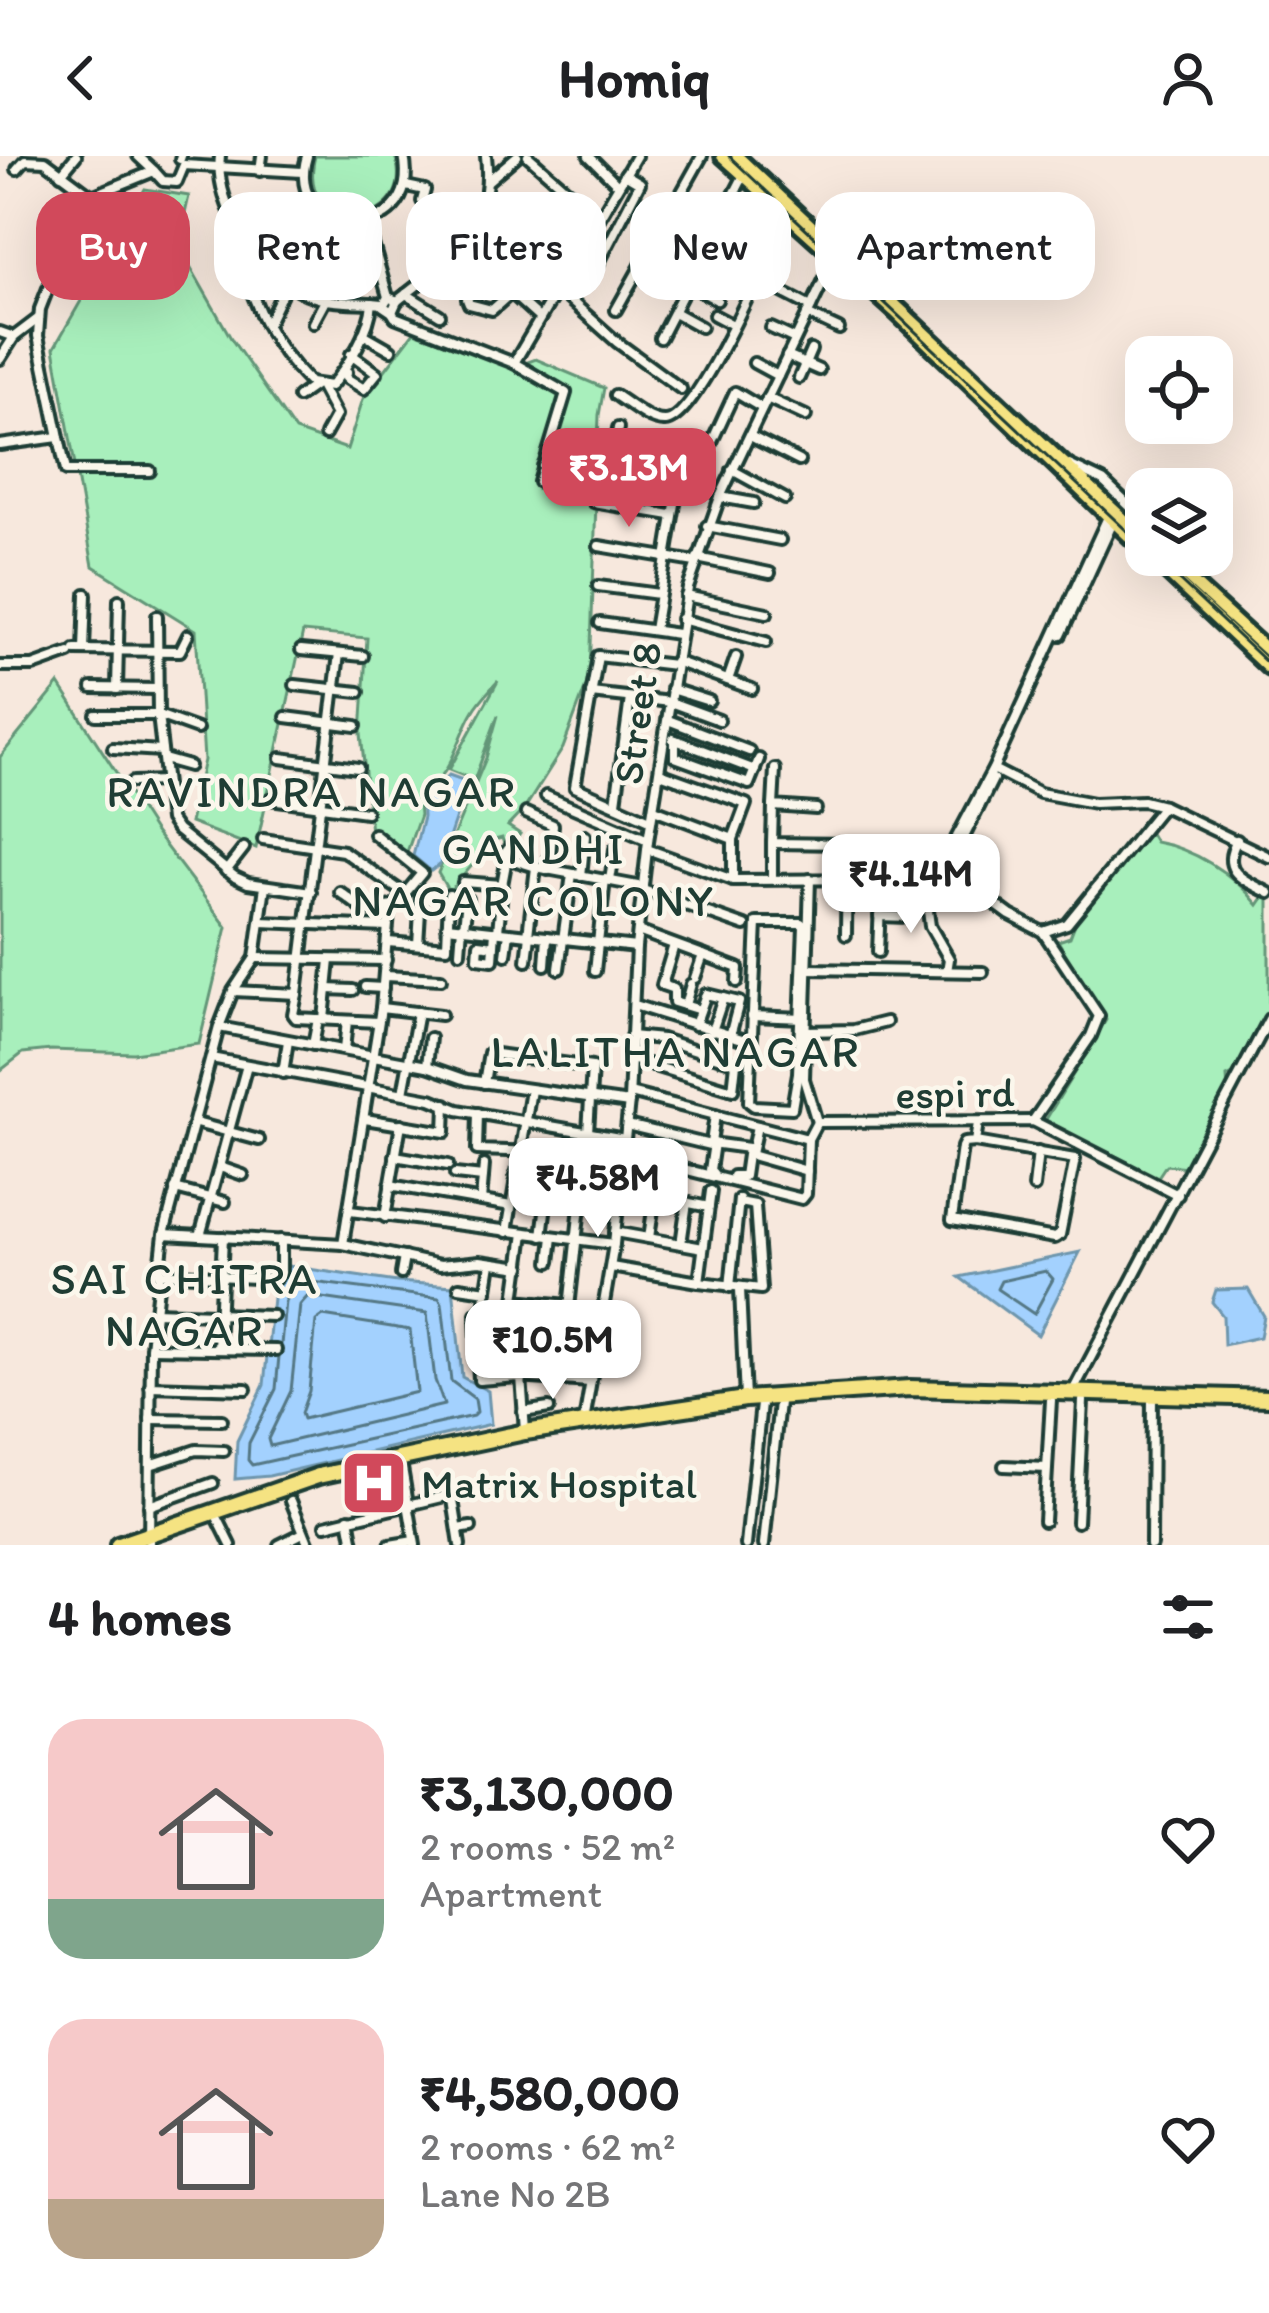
<!DOCTYPE html>
<html lang="en">
<head>
<meta charset="utf-8">
<style>
	:root { --surface:#fff; --page:#f2f2f2; --text:#202124; --muted:#757577; --accent:#d1495b }
	body { margin:0; font-family:Itim,sans-serif; background:var(--page); color:var(--text); height:100vh; display:flex; flex-direction:column; font-size:45px; white-space:nowrap }
	* { box-sizing:border-box; margin:0 }
	p { font-size:39px; color:var(--muted) }
	.icon { flex:none; width:66px; height:66px; fill:none; stroke:currentColor; stroke-width:2; stroke-linecap:round; stroke-linejoin:round }
	.map { position:relative; height:1389px; overflow:hidden }
	.panel { display:flex; flex-direction:column; background:var(--surface); flex:1 }
	.panel>* { flex:none }
	.top-card { position:absolute; left:36px; top:36px; width:1197px; height:108px; display:flex; gap:24px }
	.controls { position:absolute; left:1125px; top:180px; display:grid; gap:24px }
	.controls a { display:grid; place-items:center; width:108px; height:108px; border-radius:24px; background:var(--surface); box-shadow:0 12px 48px #0002; font-size:60px }
	.price { position:absolute; translate:-50% -102px; padding:0 27px; border-radius:24px; background:#fff; color:#222; font-size:39px; line-height:78px; filter:drop-shadow(0 3px 6px #0008) }
	.price::after { content:''; position:absolute; left:50%; top:72px; width:36px; height:27px; margin-left:-18px; background:inherit; clip-path:polygon(0 0,100% 0,50% 100%) }
	.price.selected { background:var(--accent); color:#fff }
	ul { padding:0; list-style:none }
	li { display:flex; align-items:center; gap:36px; height:300px; padding:0 48px }
	li span { display:grid; place-items:center; flex:none; width:336px; height:240px; border-radius:36px; color:#555 }
	li>.icon { margin-inline-start:auto }
	span .icon { width:144px; height:144px; fill:#fffc; stroke-width:1 }
	li b { font-size:51px }
	h2 { display:flex; justify-content:space-between; align-items:center; height:144px; padding:0 48px; font-size:51px }
	.chip { padding:0 42px; border-radius:36px; background:var(--surface); box-shadow:0 12px 48px #0002; font-size:42px; line-height:108px }
	.chip.selected { background:var(--accent); color:#fff }
	header { display:flex; justify-content:space-between; align-items:center; height:156px; padding:0 48px; background:var(--surface); font-size:54px; font-weight:700 }
	.map>svg:first-child { display:block }
</style>
</head>
<body>
<header><svg class="icon" aria-label="back" viewBox="0 0 24 24"><path d="M15 5l-7 7 7 7"/></svg>Homiq<svg class="icon" aria-label="person" viewBox="0 0 24 24"><circle cx="12" cy="8" r="4"/><path d="M4 21q1-7 8-7t8 7"/></svg></header>
<div class="map">
<svg width="1269" height="1389" viewBox="0 0 1269 1389">
	<rect width="100%" height="100%" fill="#f7e8dd"/>
	<filter id="ink" filterUnits="userSpaceOnUse"><feTurbulence type="fractalNoise" baseFrequency=".00833" numOctaves="2"/><feDisplacementMap in="SourceGraphic" scale="24" xChannelSelector="R" yChannelSelector="G"/><feConvolveMatrix kernelMatrix="1 2 1 2 8 2 1 2 1" color-interpolation-filters="sRGB"/></filter>
	<g filter="url(#ink)">
		<g fill="#a8efbc" stroke="#649678" stroke-width="3">
			<path d="M315,0H395C420,75 294,84 315,0Z"/>
			<path d="M145,33L189,40L178,89L232,184L295,275L347,293L363,243L414,176L514,211L536,203L604,232L599,259L590,519L563,592L525,652L508,670L520,678L507,697L502,682L494,684L449,736L438,717L486,602L498,559L474,624L449,614L498,525C490,534 479,545 473,556C456,585 452,625 418,637L420,659L407,696L371,676L361,578L367,482L303,476L256,692L190,667L204,604L196,474L93,410L54,192Z"/>
			<polygon points="59,528 154,675 227,771 199,888 133,897 51,894 23,897 0,915 0,601"/>
			<path d="M1148,674L1155,686C1192,692 1233,717 1258,749L1265,739L1269,742V857L1237,916L1227,921L1228,935L1189,1011L1166,1009L1158,1021L1045,965L1106,864L1058,785L1070,781L1077,763Z"/>
		</g>
		<g fill="#a3d1fe" stroke="#6e96ad" stroke-width="3">
			<polygon points="449,619 468,626 440,708 431,715 413,700 423,661 422,639 435,635"/>
			<polygon points="1080,1096 1038,1179 959,1121"/>
			<polygon points="288,1110 397,1126 453,1130 462,1221 488,1235 491,1268 269,1320 235,1323 237,1285 264,1229 273,1142"/>
			<polygon points="1248,1133 1264,1160 1260,1181 1224,1189 1223,1160 1212,1146 1216,1134"/>
		</g>
		<g fill="none" stroke-linecap="round" stroke-linejoin="round">
			<g stroke="#547885" stroke-width="3">
				<polygon points="1046,1115 1053,1123 1034,1158 997,1133 1001,1125"/>
				<polygon points="308,1140 427,1157 435,1224 444,1249 270,1290 268,1283 291,1235 300,1149"/>
				<polygon points="323,1160 410,1174 417,1236 303,1263 301,1257 309,1235 316,1165"/>
				<polyline points="279,1200 276,1233 249,1287 248,1304 252,1309 473,1260 477,1256 475,1243 451,1225 442,1147 439,1142 297,1124 285,1145 281,1189"/>
			</g>
			<g stroke="#1f3d34" stroke-width="16">
				<g id="minor">
					<polyline points="138,0 154,15"/>
					<path d="M220,0C214,51 260,119 307,138C332,149 356,145 382,148"/>
					<path d="M307,0C282,84 423,93 404,0"/>
					<polyline points="528,0 599,62"/>
					<polyline points="589,0 618,29"/>
					<polyline points="180,3 181,0"/>
					<polyline points="17,13 25,4 45,5 92,40"/>
					<polyline points="260,15 262,0"/>
					<polyline points="61,18 76,0"/>
					<polyline points="489,24 517,0"/>
					<polyline points="406,30 425,34 422,45"/>
					<polyline points="689,62 740,86"/>
					<polyline points="479,63 617,186 681,233"/>
					<polyline points="367,67 388,141 397,145 392,156 383,150 388,141"/>
					<polyline points="561,68 577,46"/>
					<path d="M239,72C242,132 268,185 310,227L331,230C349,208 370,175 372,147"/>
					<polyline points="508,91 467,143 469,148 492,154 511,137"/>
					<polyline points="512,94 535,62"/>
					<polyline points="573,111 591,122 640,27 625,18"/>
					<polyline points="490,118 539,162"/>
					<polyline points="688,128 717,144"/>
					<polyline points="776,133 811,151"/>
					<polyline points="406,138 440,159"/>
					<path d="M397,145C450,104 495,75 486,0"/>
					<polyline points="616,154 702,0"/>
					<polyline points="392,156 395,161 514,207 566,237 539,326 572,339"/>
					<polyline points="674,156 701,171"/>
					<polyline points="807,158 839,173"/>
					<polyline points="714,159 733,169"/>
					<polyline points="313,167 326,143 332,117"/>
					<polyline points="267,169 287,127"/>
					<polyline points="771,172 795,183"/>
					<polyline points="0,176 14,181 39,162"/>
					<polyline points="363,178 391,194"/>
					<polyline points="660,182 744,19"/>
					<polyline points="787,200 819,214"/>
					<polyline points="0,203 14,181"/>
					<polyline points="514,207 636,0"/>
					<polyline points="754,207 778,220"/>
					<polyline points="347,216 346,222 364,233 377,217 351,198"/>
					<polyline points="799,222 811,194"/>
					<polyline points="321,231 336,259 325,279"/>
					<path d="M615,239C628,247 649,266 665,265C698,264 770,92 786,58"/>
					<polyline points="298,241 315,229"/>
					<polyline points="767,242 806,260"/>
					<polyline points="750,280 799,305"/>
					<polyline points="0,289 58,281"/>
					<polyline points="601,308 697,318 735,236 762,252"/>
					<polyline points="1067,308 1103,325 1146,366"/>
					<polyline points="612,309 618,272"/>
					<polyline points="543,310 567,318"/>
					<polyline points="732,314 785,343"/>
					<polyline points="150,315 66,315 38,180 40,153 80,50 92,40 154,15 163,25 177,26 184,9 302,16"/>
					<polyline points="720,341 754,347"/>
					<polyline points="593,346 671,359"/>
					<polyline points="707,370 780,384"/>
					<polyline points="599,390 695,406"/>
					<polyline points="697,402 770,417"/>
					<polyline points="598,430 659,438"/>
					<polyline points="686,440 767,457"/>
					<polyline points="157,460 158,559 170,664 177,674 235,721 248,727 311,736"/>
					<polyline points="681,463 766,486"/>
					<polyline points="600,467 678,478"/>
					<polyline points="654,474 680,318"/>
					<polyline points="1061,479 1113,366"/>
					<polyline points="75,494 180,495 188,479"/>
					<polyline points="84,494 86,438"/>
					<polyline points="301,494 363,500"/>
					<polyline points="675,505 752,533"/>
					<polyline points="0,510 33,510 69,497"/>
					<polyline points="728,524 736,501"/>
					<polyline points="295,529 359,536"/>
					<polyline points="92,532 157,533"/>
					<polyline points="117,533 119,444"/>
					<polyline points="671,533 709,545"/>
					<polyline points="591,537 670,546 719,564"/>
					<polyline points="96,559 158,559 197,573"/>
					<polyline points="286,561 356,570"/>
					<polyline points="668,564 749,595"/>
					<polyline points="673,583 755,614"/>
					<polyline points="675,584 675,601 749,628 759,603"/>
					<polyline points="113,592 162,595"/>
					<polyline points="281,602 358,612"/>
					<polyline points="164,603 189,610"/>
					<polyline points="775,613 773,650 816,653"/>
					<polyline points="997,615 1040,637 1094,647 1143,645 1163,650 1269,701"/>
					<polyline points="133,626 165,625"/>
					<polyline points="546,640 648,684"/>
					<polyline points="270,643 366,656"/>
					<polyline points="616,647 630,542"/>
					<polyline points="773,650 772,687 847,688 846,779"/>
					<polyline points="654,653 733,683 746,648 660,617"/>
					<polyline points="526,657 553,669 548,714"/>
					<polyline points="650,664 575,631 598,500 674,509"/>
					<polyline points="263,683 343,695 405,738"/>
					<polyline points="733,683 733,724"/>
					<path d="M1237,684C1219,716 1244,724 1269,737"/>
					<polyline points="647,693 733,724 881,723 900,726 920,741 926,739"/>
					<polyline points="507,702 536,711 643,731"/>
					<polyline points="946,712 1010,759 1043,776 1099,860 1091,880 1033,965"/>
					<polyline points="226,715 244,692"/>
					<polyline points="581,720 585,680"/>
					<polyline points="772,721 772,687"/>
					<polyline points="810,723 804,923 817,966 1033,965 1178,1039"/>
					<polyline points="935,723 948,713 993,623"/>
					<polyline points="610,724 615,693"/>
					<polyline points="463,726 502,729 507,702 503,700 512,688"/>
					<polyline points="643,734 745,770"/>
					<polyline points="340,736 364,754 393,750"/>
					<polyline points="926,739 993,613 1108,361"/>
					<polyline points="926,739 930,770 949,803 947,815"/>
					<polyline points="879,760 908,761"/>
					<polyline points="261,766 387,771"/>
					<polygon points="757,767 801,767 804,770 798,917 792,952 754,950 749,946"/>
					<polyline points="447,770 636,791"/>
					<polyline points="464,771 467,743"/>
					<polyline points="498,775 501,744"/>
					<polyline points="638,775 738,812 737,826"/>
					<polyline points="1043,776 1067,768 1163,650"/>
					<polyline points="528,779 536,711"/>
					<polyline points="388,786 447,791 449,739"/>
					<polyline points="418,788 421,738"/>
					<polyline points="674,789 662,829 674,833 674,846 700,854"/>
					<polyline points="494,790 479,788 478,802 493,804 495,775"/>
					<polyline points="460,796 462,770"/>
					<polyline points="878,796 881,723"/>
					<polyline points="506,799 509,777"/>
					<polyline points="255,802 386,804"/>
					<polyline points="527,805 530,779"/>
					<polyline points="545,809 547,781"/>
					<polyline points="559,813 572,718"/>
					<polyline points="808,813 983,816"/>
					<polyline points="595,815 605,723"/>
					<polyline points="385,820 441,823"/>
					<polyline points="695,822 703,799"/>
					<polyline points="365,831 383,832"/>
					<polyline points="327,833 353,834"/>
					<polyline points="234,835 297,838 339,498"/>
					<polyline points="297,838 293,858 296,862 378,866"/>
					<polyline points="634,849 742,883"/>
					<polyline points="685,849 691,828"/>
					<polyline points="381,852 441,859"/>
					<polyline points="752,860 804,862"/>
					<polyline points="324,863 330,804"/>
					<polyline points="695,869 706,838 739,846 730,880"/>
					<polyline points="219,871 427,910 467,924 629,947"/>
					<polyline points="712,875 723,842"/>
					<polyline points="805,875 854,874 886,866"/>
					<polyline points="313,889 318,863"/>
					<polyline points="344,894 347,865"/>
					<polyline points="211,902 431,943 458,954 625,983"/>
					<polyline points="631,903 733,934 736,907 662,883 631,880"/>
					<polyline points="427,910 430,882"/>
					<polyline points="283,917 288,885"/>
					<polyline points="484,927 489,897 592,911 588,976"/>
					<polyline points="403,937 418,856"/>
					<polyline points="630,937 808,983"/>
					<polyline points="478,957 477,994 536,996 554,991 607,1000"/>
					<polyline points="365,963 445,976 446,948"/>
					<polyline points="196,967 259,984"/>
					<polyline points="627,969 710,989"/>
					<polyline points="975,986 1075,1003 1060,1079 1055,1082 952,1064 962,991 964,987 975,986 978,967"/>
					<polyline points="711,987 748,992 744,1020 733,1020"/>
					<polyline points="711,987 715,959"/>
					<polyline points="624,998 802,1043 806,1038 808,983 817,966"/>
					<polyline points="751,998 757,970"/>
					<polyline points="751,999 807,1015"/>
					<polyline points="395,1000 448,1009"/>
					<polyline points="220,1011 243,1019"/>
					<polyline points="713,1017 710,1014 714,987"/>
					<polyline points="455,1018 483,1021"/>
					<polyline points="515,1020 597,1030"/>
					<polyline points="390,1029 511,1050"/>
					<polyline points="1034,1031 1038,996"/>
					<polyline points="175,1033 225,1046"/>
					<polyline points="620,1033 709,1051"/>
					<polyline points="481,1045 484,1009"/>
					<polyline points="350,1055 614,1088"/>
					<polyline points="385,1061 401,968"/>
					<polyline points="507,1076 531,934"/>
					<polyline points="615,1076 703,1092"/>
					<polyline points="524,1077 515,1144 516,1180 599,1185"/>
					<polyline points="164,1078 343,1088 440,1109 480,1105 521,1111"/>
					<polyline points="200,1080 247,909"/>
					<polyline points="542,1080 549,1024"/>
					<polyline points="649,1082 655,1039"/>
					<polyline points="343,1088 381,852 389,757 422,717 374,678"/>
					<polyline points="681,1088 687,1046"/>
					<polyline points="550,1106 553,1081"/>
					<polyline points="491,1107 484,1152 476,1158 479,1224 518,1221 590,1226"/>
					<polyline points="611,1111 699,1126 711,1035"/>
					<polyline points="158,1117 275,1123 281,1116 281,1084"/>
					<polyline points="401,1118 404,1101"/>
					<polyline points="699,1126 761,1133 755,1049 739,1046"/>
					<polyline points="459,1131 487,1135"/>
					<polyline points="730,1131 739,1043"/>
					<polyline points="740,1133 745,1243"/>
					<polyline points="515,1144 569,1149"/>
					<polyline points="154,1156 273,1160"/>
					<polyline points="568,1161 584,1013"/>
					<polyline points="518,1180 525,1275"/>
					<polyline points="151,1192 276,1194"/>
					<polyline points="218,1193 223,1081"/>
					<polyline points="150,1230 246,1233"/>
					<polyline points="1072,1237 1269,863"/>
					<polyline points="523,1256 549,1252"/>
					<polyline points="150,1263 222,1264"/>
					<polyline points="584,1266 614,1088 629,945 636,791 648,685 688,432 720,341 835,101"/>
					<polyline points="401,1306 415,1389"/>
					<polyline points="150,1309 196,1294 224,1295"/>
					<polyline points="1004,1310 1047,1312"/>
					<polyline points="452,1337 460,1389"/>
					<polyline points="291,1345 309,1389"/>
					<polyline points="149,1350 213,1327"/>
					<polyline points="349,1362 354,1389"/>
					<polyline points="218,1363 231,1389"/>
					<polyline points="1044,1365 1051,1244"/>
					<polyline points="1077,1366 1083,1245"/>
					<polyline points="326,1369 475,1333"/>
					<polyline points="458,1373 471,1371"/>
					<polyline points="149,1388 151,1192 164,1078 219,871 233,835 255,802 265,730"/>
					<polyline points="279,1389 303,1377"/>
					<polyline points="390,1389 414,1385"/>
					<polyline points="746,1389 761,1248"/>
					<polyline points="764,1389 779,1246"/>
					<polyline points="1151,1389 1152,1241"/>
				</g>
			</g>
			<g stroke="#1f3d34" stroke-width="20">
				<g id="major">
					<polyline points="722,0 894,155 1146,397"/>
					<polyline points="737,0 1146,384"/>
					<polyline points="1148,399 1269,513"/>
					<polyline points="1163,399 1269,496"/>
				</g>
			</g>
			<g stroke="#1f3d34" stroke-width="22">
				<polyline id="highway" points="118,1389 318,1320 525,1276 745,1243 910,1232 1269,1242"/>
			</g>
			<use href="#minor" stroke="#fbf7ec" stroke-width="8"/>
			<use href="#major" stroke="#f5e382" stroke-width="10"/>
			<use href="#highway" stroke="#f5e382" stroke-width="14"/>
			<g stroke="#1f3d34" stroke-width="3">
				<polyline points="729,0 1146,393"/>
				<polyline points="1152,399 1269,509"/>
			</g>
		</g>
	</g>
	<defs>
		<g id="hospital-square" transform="scale(3.45)"><rect x="-9" y="-9" width="18" height="18" rx="4" fill="#d1495b" stroke="#fbf7ec"/><path d="M-5-5h3v3.5h4V-5h3V5h-3V1.5h-4V5h-3Z" fill="#fff"/></g>
	</defs>
	<g fill-rule="evenodd">
		<use href="#hospital-square" x="374" y="1327"/>
	</g>
	<g text-anchor="middle" dominant-baseline="central" stroke-width="9" stroke-linejoin="round" paint-order="stroke">
		<g font-size="42" fill="#1f3d34" stroke="#fbf7ec">
			<text transform="translate(637 557) rotate(-82)">Street 8</text>
			<text transform="translate(955 937) rotate(-1)">espi rd</text>
		</g>
		<g font-size="42" fill="#1f3d34" stroke="#fbf7ec" text-anchor="start">
			<text x="421" y="1327">Matrix Hospital</text>
		</g>
		<g font-size="45" letter-spacing="3" fill="#1f3d34" stroke="#fbf7ec">
			<text x="312" y="635">RAVINDRA NAGAR</text>
			<text x="534" y="692">GANDHI<tspan x="534" dy="52">NAGAR COLONY</tspan></text>
			<text x="676" y="895">LALITHA NAGAR</text>
			<text x="185" y="1122">SAI CHITRA<tspan x="185" dy="52">NAGAR</tspan></text>
		</g>
	</g>
</svg>
<div class="controls">
<a><svg class="icon" aria-label="locate" viewBox="0 0 24 24"><circle cx="12" cy="12" r="6"/><path d="M12 2v4M12 18v4M2 12h4M18 12h4"/></svg></a>
<a><svg class="icon" aria-label="layers" viewBox="0 0 24 24"><path d="M12 4l9 5-9 5-9-5zM3 14l9 5 9-5"/></svg></a>
</div>
<b class="price selected" style="left:629px;top:374px">₹3.13M</b>
<b class="price" style="left:911px;top:780px">₹4.14M</b>
<b class="price" style="left:598px;top:1084px">₹4.58M</b>
<b class="price" style="left:553px;top:1246px">₹10.5M</b>
<div class="top-card">
<a class="chip selected">Buy</a>
<a class="chip">Rent</a>
<a class="chip">Filters</a>
<a class="chip">New</a>
<a class="chip">Apartment</a>
</div>
</div>
<section class="panel">
<h2>4 homes<svg class="icon" aria-label="filters" viewBox="0 0 24 24"><path d="M4 7h16M4 17h16"/><circle cx="9" cy="7" r="2"/><circle cx="15" cy="17" r="2"/></svg></h2>
<ul>
<li><span style="background:linear-gradient(#f6c9c9 75%,#7fa58c 0)"><svg class="icon" aria-label="home" viewBox="0 0 24 24"><path d="M3 11l9-7 9 7M6 9v11h12V9"/></svg></span><div><b>₹3,130,000</b><p>2 rooms · 52 m²</p><p>Apartment</p></div><svg class="icon" aria-label="heart" viewBox="0 0 24 24"><path d="M12 20l-8-8c-3-5 5-10 8-4 3-6 11-1 8 4z"/></svg></li>
<li><span style="background:linear-gradient(#f6c9c9 75%,#b9a48a 0)"><svg class="icon" aria-label="home" viewBox="0 0 24 24"><path d="M3 11l9-7 9 7M6 9v11h12V9"/></svg></span><div><b>₹4,580,000</b><p>2 rooms · 62 m²</p><p>Lane No 2B</p></div><svg class="icon" aria-label="heart" viewBox="0 0 24 24"><path d="M12 20l-8-8c-3-5 5-10 8-4 3-6 11-1 8 4z"/></svg></li>
</ul>
</section>
</body>
</html>
